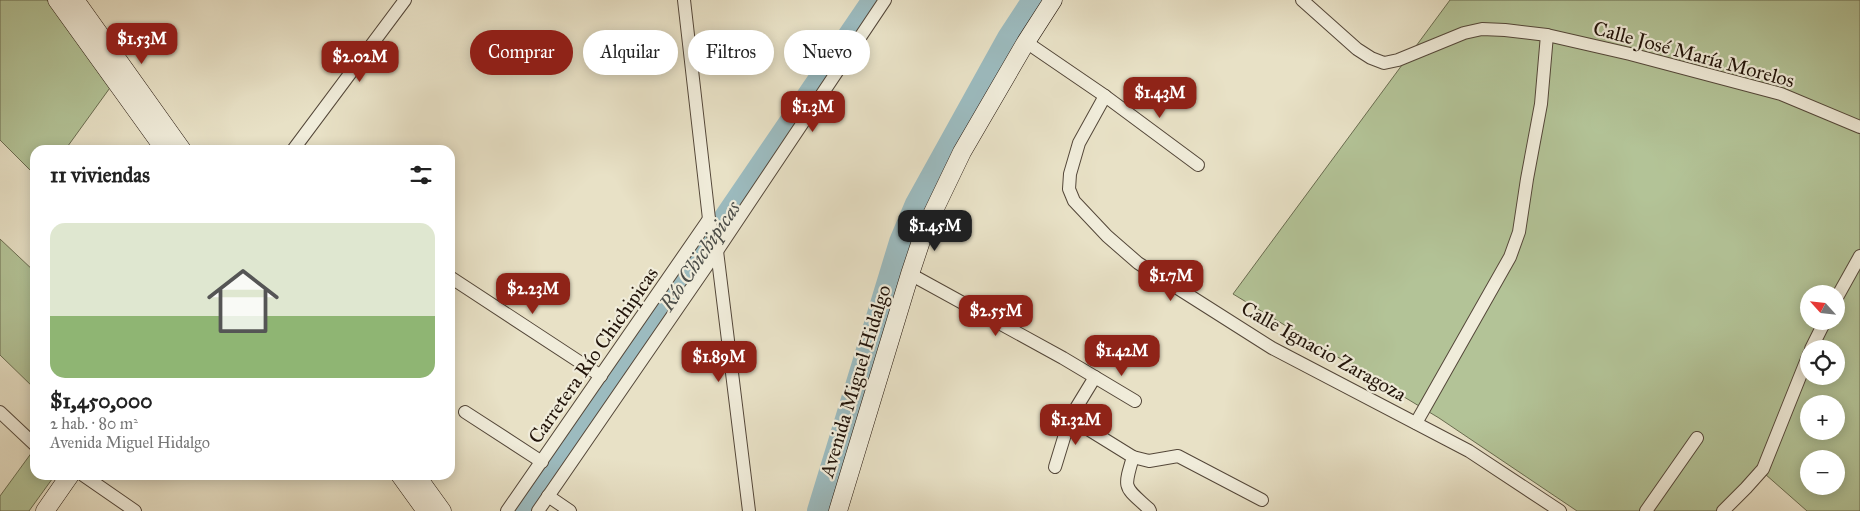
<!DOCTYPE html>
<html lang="es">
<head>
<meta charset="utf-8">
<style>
	:root { --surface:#fff; --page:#f2f2f2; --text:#222; --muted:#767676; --line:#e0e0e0; --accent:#8f2418 }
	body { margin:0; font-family:"IM FELL Great Primer",serif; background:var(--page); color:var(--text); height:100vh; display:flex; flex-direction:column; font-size:19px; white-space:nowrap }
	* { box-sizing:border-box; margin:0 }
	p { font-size:16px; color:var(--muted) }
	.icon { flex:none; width:28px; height:28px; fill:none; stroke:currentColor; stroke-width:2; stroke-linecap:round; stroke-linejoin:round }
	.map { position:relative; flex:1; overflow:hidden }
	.sheet { position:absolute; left:30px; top:145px; width:425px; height:335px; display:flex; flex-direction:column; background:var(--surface); border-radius:15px; box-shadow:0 2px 12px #0003 }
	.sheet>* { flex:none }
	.hud { position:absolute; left:470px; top:30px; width:475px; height:45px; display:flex; gap:10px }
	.needle { width:32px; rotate:297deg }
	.controls { position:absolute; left:1800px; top:285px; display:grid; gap:10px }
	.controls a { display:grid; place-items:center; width:45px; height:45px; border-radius:50%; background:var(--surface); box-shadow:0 2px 12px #0003; font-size:25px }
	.price { position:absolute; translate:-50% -42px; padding:0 11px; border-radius:10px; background:var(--accent); color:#fff; font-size:16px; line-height:32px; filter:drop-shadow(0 1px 2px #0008) }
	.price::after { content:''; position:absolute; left:50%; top:30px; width:15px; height:11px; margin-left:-8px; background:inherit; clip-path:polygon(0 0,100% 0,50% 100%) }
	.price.on { background:#222; color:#fff }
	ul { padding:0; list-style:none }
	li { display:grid; align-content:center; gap:10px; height:265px; padding:0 20px }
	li+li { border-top:1px solid var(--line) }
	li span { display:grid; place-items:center; height:155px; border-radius:15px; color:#555 }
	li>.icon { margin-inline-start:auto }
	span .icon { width:90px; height:90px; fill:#fffc; stroke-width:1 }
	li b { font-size:21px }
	h2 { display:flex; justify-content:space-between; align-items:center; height:60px; padding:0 20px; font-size:21px }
	.pill { padding:0 18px; border-radius:22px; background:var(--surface); box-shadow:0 2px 12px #0003; font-size:18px; line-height:45px }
	.pill.on { background:var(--accent); color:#fff }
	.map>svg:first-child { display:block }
</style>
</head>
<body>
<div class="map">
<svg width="1860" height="511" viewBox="0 0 1860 511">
	<rect width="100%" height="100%" fill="#e8e1c6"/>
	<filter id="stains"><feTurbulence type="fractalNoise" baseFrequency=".004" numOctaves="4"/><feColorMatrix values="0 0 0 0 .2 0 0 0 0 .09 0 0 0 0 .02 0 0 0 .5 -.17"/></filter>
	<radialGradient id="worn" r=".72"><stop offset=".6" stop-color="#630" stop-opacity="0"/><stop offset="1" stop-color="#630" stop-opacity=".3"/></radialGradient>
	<g fill="#b3c397" stroke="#6a6c50" fill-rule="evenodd">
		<polygon points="0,0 47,0 112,85 65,150 35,150 35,175 0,140"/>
		<path d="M1450,0H1860V511H1807L1765,474L1719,511H1577L1439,418L1233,294ZM1809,294H1836V321H1809ZM1809,349H1836V376H1809ZM1809,404H1836V431H1809ZM1809,459H1836V486H1809Z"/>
		<polygon points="0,239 35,272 35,389 0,355"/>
		<polygon points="35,448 35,475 55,475 29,511 0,511 0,496"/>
	</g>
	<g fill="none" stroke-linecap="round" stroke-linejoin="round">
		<g stroke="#9cbbbf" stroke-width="24">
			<polyline points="526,511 874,0"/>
			<polyline points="819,511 901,242 917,204 1009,38 1034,0"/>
		</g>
		<g stroke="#544739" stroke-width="14">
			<g id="street">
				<polyline points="684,0 709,219 717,251 749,511"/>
				<polyline points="1302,0 1357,49 1371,58 1384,63 1398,60 1464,33 1482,29 1505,30 1547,35 1630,54 1781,94 1860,127"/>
				<polyline points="1026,42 1105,96 1198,165"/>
				<polyline points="1105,96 1079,143 1070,174 1069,189 1074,201 1107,236 1138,263 1272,348 1469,451 1560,511"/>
				<polyline points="293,150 405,0"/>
				<polyline points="910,274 1063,358 1135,401"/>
				<polyline points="450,277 601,376"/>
				<polyline points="1836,299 1860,256"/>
				<polyline points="1811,349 1825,321"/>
				<polyline points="0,412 35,445"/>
				<polyline points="465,412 542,462"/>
				<polyline points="1070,418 1133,457 1149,461 1178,456 1262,500"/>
				<polyline points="1416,423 1510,257 1519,232 1527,179 1541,104 1547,35"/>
				<path d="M1133,457C1123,490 1124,486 1149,509L1150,511"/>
				<polyline points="1055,467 1070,418 1095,377"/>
				<polyline points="83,475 135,511"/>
				<polyline points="548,496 570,511"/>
				<polyline points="507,511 709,219"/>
				<polyline points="538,511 717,251 885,0"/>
				<polyline points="1646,511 1697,438"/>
				<polyline points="1723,511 1746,488 1763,469 1809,354"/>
			</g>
		</g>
		<g stroke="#22140a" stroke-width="19">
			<g id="secondary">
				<polyline points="57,0 165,150"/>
				<polyline points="75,0 182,150"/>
				<polyline points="400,475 426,511"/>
				<polyline points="416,475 442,511"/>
				<polyline points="45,511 70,475"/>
				<polyline points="838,511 910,274 925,229 962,152 1026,42 1053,0"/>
			</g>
		</g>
		<use href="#street" stroke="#f0ecda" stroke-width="12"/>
		<use href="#secondary" stroke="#f0ecda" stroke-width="18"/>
	</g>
	<g text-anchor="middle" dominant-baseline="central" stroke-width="4.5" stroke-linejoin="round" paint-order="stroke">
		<g font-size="20" fill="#22140a" stroke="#f0ecda">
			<text transform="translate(1694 54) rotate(15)">Calle José María Morelos</text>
			<text transform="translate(1324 351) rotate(29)">Calle Ignacio Zaragoza</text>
			<text transform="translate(593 355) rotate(-55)">Carretera Río Chichipicas</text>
			<text transform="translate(855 381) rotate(-73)">Avenida Miguel Hidalgo</text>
		</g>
		<g font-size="21" font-style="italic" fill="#4d4e49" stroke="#f0ecda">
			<text transform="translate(700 256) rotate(-56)">Río Chichipicas</text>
		</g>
	</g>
	<rect width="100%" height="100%" filter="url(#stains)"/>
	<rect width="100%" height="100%" fill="url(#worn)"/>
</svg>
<div class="controls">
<a><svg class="needle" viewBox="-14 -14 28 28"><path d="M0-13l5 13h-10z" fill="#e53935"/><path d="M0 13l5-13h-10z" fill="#767676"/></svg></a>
<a><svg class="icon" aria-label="locate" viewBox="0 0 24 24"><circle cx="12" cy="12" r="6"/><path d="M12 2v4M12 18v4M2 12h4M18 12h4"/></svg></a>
<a>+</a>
<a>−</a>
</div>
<b class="price" style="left:142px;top:65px">$1.53M</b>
<b class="price" style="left:360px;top:83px">$2.02M</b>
<b class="price" style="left:1160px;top:119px">$1.43M</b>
<b class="price" style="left:813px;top:133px">$1.3M</b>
<b class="price on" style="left:935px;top:252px">$1.45M</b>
<b class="price" style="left:1171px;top:302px">$1.7M</b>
<b class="price" style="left:533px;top:315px">$2.23M</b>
<b class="price" style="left:996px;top:337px">$2.55M</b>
<b class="price" style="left:1122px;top:377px">$1.42M</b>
<b class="price" style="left:719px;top:383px">$1.89M</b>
<b class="price" style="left:1076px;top:446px">$1.32M</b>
<div class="hud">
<a class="pill on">Comprar</a>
<a class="pill">Alquilar</a>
<a class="pill">Filtros</a>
<a class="pill">Nuevo</a>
</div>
<section class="sheet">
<h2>11 viviendas<svg class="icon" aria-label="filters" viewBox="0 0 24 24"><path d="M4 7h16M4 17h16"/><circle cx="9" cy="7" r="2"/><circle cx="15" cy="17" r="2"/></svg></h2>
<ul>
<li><span style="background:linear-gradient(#dfe7d0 60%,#8fb573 0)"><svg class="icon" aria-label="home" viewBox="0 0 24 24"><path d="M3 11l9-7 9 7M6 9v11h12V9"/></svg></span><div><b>$1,450,000</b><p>2 hab. · 80 m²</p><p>Avenida Miguel Hidalgo</p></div></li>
</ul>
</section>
</div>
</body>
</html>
